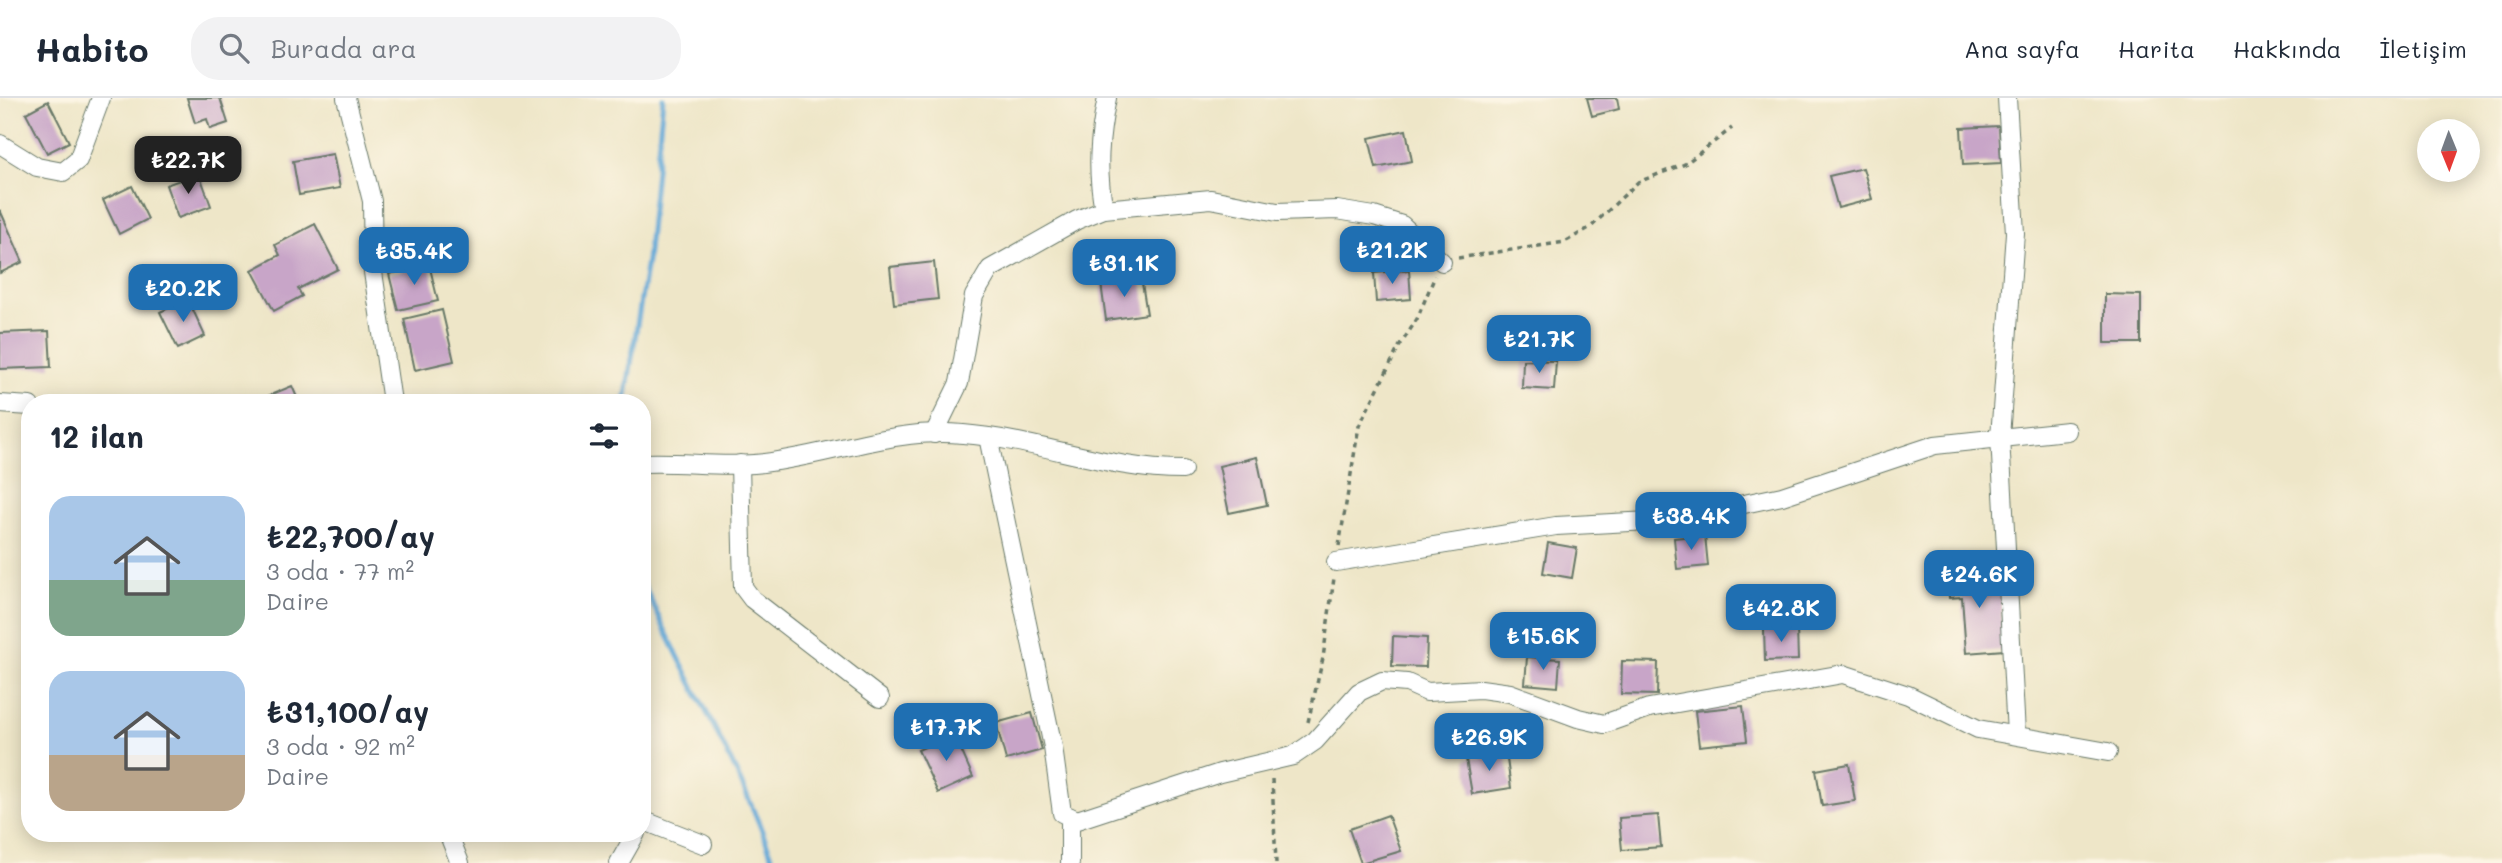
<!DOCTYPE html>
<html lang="tr">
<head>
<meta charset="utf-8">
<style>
	:root { --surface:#fff; --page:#f2f2f3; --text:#1f2937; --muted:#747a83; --line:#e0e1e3; --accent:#1f6fb2 }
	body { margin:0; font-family:Mali,sans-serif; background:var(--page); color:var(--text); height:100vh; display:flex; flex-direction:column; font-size:26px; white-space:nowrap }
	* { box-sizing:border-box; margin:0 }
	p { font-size:23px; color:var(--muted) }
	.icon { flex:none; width:38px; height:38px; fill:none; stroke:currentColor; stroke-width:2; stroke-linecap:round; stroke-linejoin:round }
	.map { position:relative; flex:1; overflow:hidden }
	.side { position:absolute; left:21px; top:296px; width:630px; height:448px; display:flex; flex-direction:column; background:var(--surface); border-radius:28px; box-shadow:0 4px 18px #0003 }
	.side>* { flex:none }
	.needle { width:46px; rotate:179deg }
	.tools { position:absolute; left:2417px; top:21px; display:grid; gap:14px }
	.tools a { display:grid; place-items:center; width:63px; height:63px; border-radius:50%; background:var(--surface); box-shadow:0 4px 18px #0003; font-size:35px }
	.price { position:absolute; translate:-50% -60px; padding:0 16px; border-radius:14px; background:var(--accent); color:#fff; font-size:23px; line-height:46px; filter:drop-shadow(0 2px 4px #0008) }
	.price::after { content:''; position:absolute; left:50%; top:42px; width:21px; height:16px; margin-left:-10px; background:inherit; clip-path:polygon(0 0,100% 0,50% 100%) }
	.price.current { background:#222; color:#fff }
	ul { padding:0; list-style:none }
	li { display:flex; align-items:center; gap:21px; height:175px; padding:0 28px }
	li span { display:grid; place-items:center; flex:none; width:196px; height:140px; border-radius:21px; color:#555 }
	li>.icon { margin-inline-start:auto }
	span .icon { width:84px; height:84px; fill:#fffc; stroke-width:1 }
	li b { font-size:30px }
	h2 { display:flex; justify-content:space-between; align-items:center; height:84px; padding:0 28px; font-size:30px }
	header { display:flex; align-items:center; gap:42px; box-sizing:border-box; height:98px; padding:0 35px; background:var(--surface); border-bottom:2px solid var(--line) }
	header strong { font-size:33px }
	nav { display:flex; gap:38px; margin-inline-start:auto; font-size:24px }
	.search { width:490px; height:63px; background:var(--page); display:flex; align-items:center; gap:18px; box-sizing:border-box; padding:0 24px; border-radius:28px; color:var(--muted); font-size:26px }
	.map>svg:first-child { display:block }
</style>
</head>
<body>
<header>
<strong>Habito</strong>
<div class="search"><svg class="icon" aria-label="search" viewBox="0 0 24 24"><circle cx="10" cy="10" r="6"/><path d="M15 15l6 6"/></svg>Burada ara</div>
<nav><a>Ana sayfa</a><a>Harita</a><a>Hakkında</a><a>İletişim</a></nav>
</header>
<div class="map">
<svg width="2502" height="765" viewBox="0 0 2502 765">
	<rect width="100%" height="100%" fill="#fcf5e5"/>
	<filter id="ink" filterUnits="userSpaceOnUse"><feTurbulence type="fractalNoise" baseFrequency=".0143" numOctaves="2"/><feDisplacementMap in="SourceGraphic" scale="14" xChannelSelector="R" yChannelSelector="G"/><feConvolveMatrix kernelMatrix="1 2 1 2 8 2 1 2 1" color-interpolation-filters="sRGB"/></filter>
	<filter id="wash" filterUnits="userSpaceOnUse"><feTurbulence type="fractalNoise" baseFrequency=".00686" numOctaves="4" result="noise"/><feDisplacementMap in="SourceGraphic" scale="28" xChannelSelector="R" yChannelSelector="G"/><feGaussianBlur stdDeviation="1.57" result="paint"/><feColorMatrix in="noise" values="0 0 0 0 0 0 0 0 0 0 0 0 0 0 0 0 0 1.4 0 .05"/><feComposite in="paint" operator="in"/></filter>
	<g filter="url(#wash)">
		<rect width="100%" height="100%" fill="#eee6c8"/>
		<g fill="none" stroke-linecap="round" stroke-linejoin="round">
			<g stroke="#60a7d7" stroke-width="5">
				<polyline points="625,304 647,163 663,0"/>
				<path d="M642,483C684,578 740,667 774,765"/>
			</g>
		</g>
		<g id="blocks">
			<g fill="#c8a5c8">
				<polygon points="187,0 220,0 228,25 210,31 207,21 195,25"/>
				<polygon points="1587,0 1617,0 1619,11 1592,18"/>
				<polygon points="48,3 69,44 47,55 26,15"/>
				<polygon points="1999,28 2001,65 1963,67 1961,30"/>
				<polygon points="1406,32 1412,63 1376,70 1369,40"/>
				<polygon points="333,56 340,90 299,97 293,63"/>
				<polygon points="1863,70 1872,101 1838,110 1829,78"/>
				<polygon points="199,75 211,108 178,120 166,87"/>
				<polygon points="132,88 148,121 119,136 103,102"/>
				<polygon points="0,112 23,164 0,175"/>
				<polygon points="315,126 338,171 298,191 302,198 274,213 252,172 280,157 275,147"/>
				<polygon points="934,164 938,201 894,206 890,169"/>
				<polygon points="429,166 438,203 398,212 389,176"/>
				<polygon points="1409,172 1411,201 1376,204 1374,175"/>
				<polygon points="1141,179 1147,216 1106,222 1101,185"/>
				<polygon points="2105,196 2141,197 2141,245 2105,245"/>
				<polygon points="188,201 205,238 178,251 160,214"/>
				<polygon points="442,212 454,263 415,272 404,221"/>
				<polygon points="49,233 51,269 0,271 0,235"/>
				<polygon points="1523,262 1556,263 1554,292 1522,290"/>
				<polygon points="292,288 299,304 259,304 258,302"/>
				<polygon points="1257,359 1267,407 1229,415 1219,368"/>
				<polygon points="1705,437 1708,468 1677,471 1674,440"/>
				<polygon points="1548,445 1577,450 1572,480 1543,475"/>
				<polygon points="1963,473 1963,478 1999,476 2004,552 1966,555 1962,499 1949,500 1947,474"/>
				<polygon points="1797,530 1798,562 1765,563 1764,531"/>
				<polygon points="1393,538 1427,540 1426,569 1392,568"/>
				<polygon points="1527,559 1560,561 1558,589 1525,586"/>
				<polygon points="1622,563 1658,564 1657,597 1621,596"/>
				<polygon points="1743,608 1747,643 1699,648 1695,613"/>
				<polygon points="1032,615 1042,652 1006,662 996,625"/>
				<polygon points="954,636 973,679 938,695 918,652"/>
				<polygon points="1506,654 1511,690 1472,696 1466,661"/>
				<polygon points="1849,666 1855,703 1822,708 1816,672"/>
				<polygon points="1388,717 1401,753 1361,765 1349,731"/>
				<polygon points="1658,717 1661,749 1622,752 1619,720"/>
			</g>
		</g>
	</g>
	<g filter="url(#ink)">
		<use href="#blocks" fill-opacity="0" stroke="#677868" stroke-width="2"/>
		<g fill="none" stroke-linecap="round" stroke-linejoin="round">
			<g stroke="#677868" stroke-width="20">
				<g id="street">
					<polyline points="346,0 372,103 373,174 392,304"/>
					<polyline points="2007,0 2015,135 2000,339 2016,636"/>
					<polyline points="0,46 37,69 63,74 78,62 101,0"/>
					<path d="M1104,111C1096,72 1099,39 1107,0"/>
					<polyline points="0,306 30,308"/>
					<polyline points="934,336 959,285 974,198 990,171 1077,122 1104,111 1211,101 1277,114 1337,112 1374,118 1402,127 1442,164"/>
					<polyline points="988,339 1053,649 1062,715 1077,722 1220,675 1293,658 1315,643 1359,594 1382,583 1407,585 1427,594 1481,591 1510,595 1578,620 1604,626 1649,610 1843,576 1908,597 1978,631 2108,654"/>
					<path d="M642,365C680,363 716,369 754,366C824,360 892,329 963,336C1038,342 1109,372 1183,372"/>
					<polyline points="740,366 743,489 752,501 880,600"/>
					<polyline points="1336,464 1556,428 1668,422 1782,398 1935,347 2067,333"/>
					<polyline points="642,722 703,746"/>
					<polyline points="448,735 460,765"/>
					<polyline points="619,765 636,735"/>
					<polyline points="1070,765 1070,719"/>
				</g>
			</g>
			<g stroke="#677868" stroke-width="3.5" stroke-dasharray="5 5" stroke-linecap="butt">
				<polyline points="1458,160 1565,144 1591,129 1638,84 1685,66 1732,30"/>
				<polyline points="1339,448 1359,328 1399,249 1417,221 1435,178"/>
				<polyline points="1308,624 1323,560 1334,480"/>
				<polyline points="1272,681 1276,765"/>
			</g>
			<use href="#street" stroke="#fff" stroke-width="18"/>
		</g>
	</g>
</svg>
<div class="tools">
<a><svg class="needle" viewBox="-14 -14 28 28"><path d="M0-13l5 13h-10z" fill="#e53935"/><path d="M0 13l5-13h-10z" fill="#747a83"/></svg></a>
</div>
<b class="price current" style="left:188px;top:98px">₺22.7K</b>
<b class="price" style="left:1392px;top:188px">₺21.2K</b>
<b class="price" style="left:414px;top:189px">₺35.4K</b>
<b class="price" style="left:1124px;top:201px">₺31.1K</b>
<b class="price" style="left:183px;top:226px">₺20.2K</b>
<b class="price" style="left:1539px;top:277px">₺21.7K</b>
<b class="price" style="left:1691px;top:454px">₺38.4K</b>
<b class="price" style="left:1979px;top:512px">₺24.6K</b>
<b class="price" style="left:1781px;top:546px">₺42.8K</b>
<b class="price" style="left:1543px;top:574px">₺15.6K</b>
<b class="price" style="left:946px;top:665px">₺17.7K</b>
<b class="price" style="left:1489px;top:675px">₺26.9K</b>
<section class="side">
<h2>12 ilan<svg class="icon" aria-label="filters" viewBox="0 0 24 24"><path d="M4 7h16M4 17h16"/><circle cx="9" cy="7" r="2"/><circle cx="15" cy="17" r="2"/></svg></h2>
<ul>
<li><span style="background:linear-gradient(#a9c7e8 60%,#7fa58c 0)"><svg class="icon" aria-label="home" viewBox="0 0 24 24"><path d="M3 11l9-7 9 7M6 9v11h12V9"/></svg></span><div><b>₺22,700/ay</b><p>3 oda · 77 m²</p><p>Daire</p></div></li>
<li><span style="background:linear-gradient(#a9c7e8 60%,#b9a48a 0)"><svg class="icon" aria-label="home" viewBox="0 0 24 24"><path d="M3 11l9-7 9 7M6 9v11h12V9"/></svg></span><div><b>₺31,100/ay</b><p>3 oda · 92 m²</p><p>Daire</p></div></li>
</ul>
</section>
</div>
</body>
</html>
